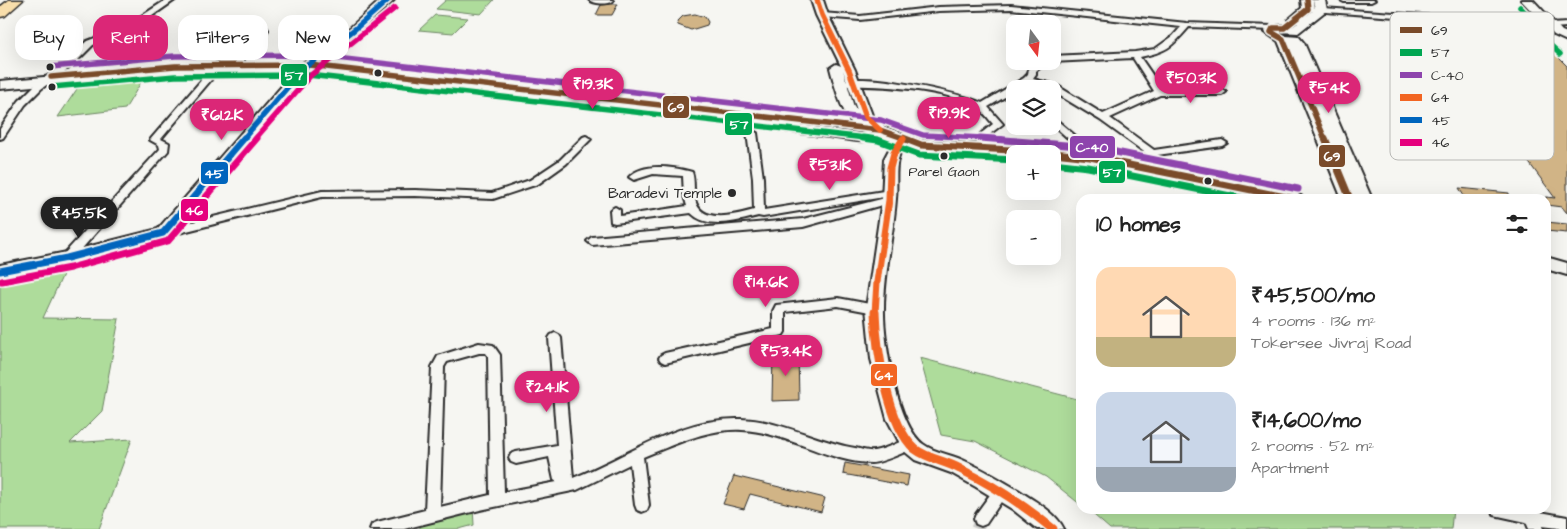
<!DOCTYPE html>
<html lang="en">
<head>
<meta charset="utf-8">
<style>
	:root { --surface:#fff; --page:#f6f6f6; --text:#222; --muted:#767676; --accent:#db2777 }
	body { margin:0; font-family:"Architects Daughter",sans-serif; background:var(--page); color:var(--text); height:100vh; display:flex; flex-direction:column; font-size:19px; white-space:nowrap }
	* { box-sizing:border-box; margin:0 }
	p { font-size:16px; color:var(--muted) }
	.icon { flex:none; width:28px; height:28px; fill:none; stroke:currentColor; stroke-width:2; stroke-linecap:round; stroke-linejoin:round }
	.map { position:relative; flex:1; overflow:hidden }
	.details { position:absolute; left:1076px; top:194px; width:475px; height:320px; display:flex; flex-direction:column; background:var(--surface); border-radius:15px; box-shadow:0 5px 20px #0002 }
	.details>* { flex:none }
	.banner { position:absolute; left:15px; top:15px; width:475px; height:45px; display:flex; gap:10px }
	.needle { width:32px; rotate:165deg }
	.tools { position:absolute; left:1006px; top:15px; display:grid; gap:10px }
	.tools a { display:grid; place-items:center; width:55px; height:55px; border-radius:10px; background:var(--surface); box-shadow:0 5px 20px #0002; font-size:25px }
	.price { position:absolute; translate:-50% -42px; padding:0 11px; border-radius:18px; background:var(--accent); color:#fff; font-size:16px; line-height:32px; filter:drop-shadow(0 1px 2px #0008) }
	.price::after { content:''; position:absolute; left:50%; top:30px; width:15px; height:11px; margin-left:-8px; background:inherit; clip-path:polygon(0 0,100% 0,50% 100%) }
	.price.on { background:#222; color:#fff }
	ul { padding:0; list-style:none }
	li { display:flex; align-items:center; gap:15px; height:125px; padding:0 20px }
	li span { display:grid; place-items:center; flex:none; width:140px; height:100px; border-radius:15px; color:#555 }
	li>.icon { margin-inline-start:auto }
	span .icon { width:60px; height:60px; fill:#fffc; stroke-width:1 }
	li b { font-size:21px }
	h2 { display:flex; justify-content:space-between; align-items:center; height:60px; padding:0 20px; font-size:21px }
	.pill { padding:0 18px; border-radius:15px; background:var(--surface); box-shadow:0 5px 20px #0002; font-size:18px; line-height:45px }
	.pill.on { background:var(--accent); color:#fff }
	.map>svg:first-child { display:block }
</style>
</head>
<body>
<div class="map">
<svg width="1567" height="529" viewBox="0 0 1567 529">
	<rect width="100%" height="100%" fill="#f6f6f2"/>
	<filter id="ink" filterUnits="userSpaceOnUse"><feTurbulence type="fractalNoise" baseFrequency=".02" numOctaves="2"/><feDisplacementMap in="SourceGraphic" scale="10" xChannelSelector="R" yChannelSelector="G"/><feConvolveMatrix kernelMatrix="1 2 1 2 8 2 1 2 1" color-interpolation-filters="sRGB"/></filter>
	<g filter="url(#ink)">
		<g fill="#aedc9b" stroke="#6c8463">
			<polygon points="446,0 494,0 481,14 436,9"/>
			<polygon points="435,15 468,18 453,33 419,30"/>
			<polygon points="143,79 125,109 58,117 79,86"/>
			<polygon points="66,268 43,318 119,319 102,411 70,443 132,439 99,529 0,529 0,281"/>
			<polygon points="920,358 1081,400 1081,505 1046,477 975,441 941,435"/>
			<polygon points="473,507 474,525 459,529 420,529 420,518"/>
			<polygon points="1087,509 1453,509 1451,529 1110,529"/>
		</g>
		<g fill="#d1b486" stroke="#2b2b2b">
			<polygon points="612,4 618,4 612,15 596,15 601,5"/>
			<polygon points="695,14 705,17 708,22 707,25 691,30 678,25 677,22 683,16"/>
			<polygon points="1480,48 1555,54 1567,66 1567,213 1562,207 1546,205 1546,197 1555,198 1519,149 1478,145 1475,141 1423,137 1413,120 1429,122 1416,102 1434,103 1449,124 1492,128 1482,116 1509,118 1524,136 1553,139 1530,108 1489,105 1458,65 1428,63 1427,61 1416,60 1409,52 1487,57"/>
			<polygon points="1459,188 1509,193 1509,199 1466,199"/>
			<polygon points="1546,222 1567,224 1567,233 1546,231"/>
			<polygon points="798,352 799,400 772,401 773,353"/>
			<polygon points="845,463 909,475 907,486 843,474"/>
			<polygon points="734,476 825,498 821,512 750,494 744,509 723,504"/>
		</g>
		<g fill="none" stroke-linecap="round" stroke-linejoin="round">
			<polyline stroke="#cdcdca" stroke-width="13" stroke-dasharray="13 7" stroke-linecap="butt" points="977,529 981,519"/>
			<g stroke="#2b2b2b" stroke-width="4">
				<g id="street">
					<polygon points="166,0 175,0 132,30 93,45 71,67 41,89 25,105 3,138 0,139 0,129 19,101 35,85 65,63 81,46 87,41 126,26"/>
					<path d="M589,0H612L613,1C608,5 594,4 589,0Z"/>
					<polygon points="1340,0 1375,0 1371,2 1344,2"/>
					<path d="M1011,5L1187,23L1273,26L1277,28L1273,30L1189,27C1172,47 1166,52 1140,57L1162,89H1222L1226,92L1222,95H1160L1110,118L1154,150L1222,140L1227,143L1222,146L1157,155L1160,169L1155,172L1150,169L1147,154L1100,120L1052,91V89L1028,83L1019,89H1015V91L988,107L1003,124L978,143L973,140L975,138L993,124C988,118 983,111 976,107C946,89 880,85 844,86L840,83C856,70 961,93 982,103L1024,78L1028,74L1029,68L1038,61H1048L1036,71V75L1033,79L1056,85L1103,114L1154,91L1133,58L1052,62V56L1135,52L1155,49L1173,36L1181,27L1011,9L939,11L860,20L822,17L818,15L822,13L860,16L939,7Z"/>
					<polygon points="1309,7 1551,24 1567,23 1567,27 1551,28 1312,11 1309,11"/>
					<polygon points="241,20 263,23 268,30 238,67 235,68 231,65 260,30 257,27 241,24"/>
					<polygon points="219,62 222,63 222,67 161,139 169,143 168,151 71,261 63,261 61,258 63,255 160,149 159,145 150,140 216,63"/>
					<polygon points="1052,116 1078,138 1078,142 1072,142 1052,124"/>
					<path d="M752,130L757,133L763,178L764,210L890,190L895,193L890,196L763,217L758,216C738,221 708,230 691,213L615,223L611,222L610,210L615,207L620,210V216L687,206L684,196L683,176L653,174L634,180L629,177C643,162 674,167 692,172C695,180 693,190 695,199C700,225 736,215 754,210L753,178L747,133Z"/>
					<polygon points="586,136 591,139 566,164 538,184 493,199 415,196 322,197 163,237 158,233 163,229 322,191 415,190 492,193 530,180 560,160 583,137"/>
					<polygon points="889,197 894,200 893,202 803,227 592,245 587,241 592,237 803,219"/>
					<polygon points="838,298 875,305 879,306 881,309 879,312 875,313 838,306 785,312 785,332 783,335 665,363 661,361 659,358 661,355 665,353 773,329 773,311 776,305"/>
					<path d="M555,333L559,335L561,338L573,478C627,457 680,417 741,419C781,420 816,442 855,448C861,449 868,452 874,451C886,449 899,442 910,438L915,440L917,444L915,448C904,452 882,463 871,463C826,462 787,432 742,430C708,428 674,445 643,457L649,505L647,510L642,512L637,510L635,505L630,464L577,490L480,510L404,529H370L372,524L377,522L425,510L432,367L438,356L479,343L493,345L500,355L504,492L557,482L554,480L549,457L516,464L511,462L509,458L511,454L516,452L557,445L549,338L551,335ZM479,353H486L488,356L490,495L440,507L444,367L447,362Z"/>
					<polygon points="1002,483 1007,485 1009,489 1007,493 986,524 981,526 976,524 974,519 976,514 997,485"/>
					<polygon points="1492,509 1525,509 1567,517 1567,529 1542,526 1543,529 1529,529 1526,522 1494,515"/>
				</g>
			</g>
			<g stroke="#2b2b2b" stroke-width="4">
				<g id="secondary">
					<path d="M381,0H394L359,31L315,66L613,99L857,133L878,134L871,129L865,132C844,127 835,86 830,68L836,64L841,66L816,15L811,0H823L828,15L855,70L872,115L885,127L923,141L1045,148L1090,153L1296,194L1301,196L1303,199H1272L1090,161L1052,157V154L1015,155L921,149L906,144C892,158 898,181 896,199C895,213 893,226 891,240C888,263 884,285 884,308C883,340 897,424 923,444C935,453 951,454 965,461C983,469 1001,480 1018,490C1033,500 1056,512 1064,529H1037L1012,509L976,487L951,473L915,460L904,451L887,419L871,359L866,308L882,199L884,159L894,140L879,142L857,141L613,107L307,72L169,237L67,264L0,277V265L67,252L158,229L294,72L175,73L0,89V81L175,65L301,64L351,27ZM843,70L857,110L854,107Z"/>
					<polygon points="1301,0 1313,0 1314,9 1305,17 1315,9 1313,0 1325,0 1327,10 1298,33 1279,32 1286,36 1299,37 1304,43 1372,199 1357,199 1291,43 1357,199 1342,199 1278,41 1265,32 1268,27 1284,25 1292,27 1298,23 1290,22 1288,20 1302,8"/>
					<polygon points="1521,0 1533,0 1562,31 1567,33 1567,41 1554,35"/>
					<polygon points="1546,257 1567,263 1567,275 1546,269"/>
				</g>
			</g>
			<g stroke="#2b2b2b" stroke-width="3">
				<polygon id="primary" points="9,0 23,0 5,16 0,17 0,7"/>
			</g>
			<use href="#street" fill="#f6f6f2" fill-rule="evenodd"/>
			<use href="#secondary" fill="#f6f6f2" fill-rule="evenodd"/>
			<use href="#primary" fill="#f8deab" fill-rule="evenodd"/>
			<g stroke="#f6f6f2" stroke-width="9">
				<g id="bus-1-far1">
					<polyline points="1307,0 1308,9 1284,28 1273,28 1271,32 1283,39 1325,139"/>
					<polyline points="51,77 175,66 309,65 880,130 906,139"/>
				</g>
			</g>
			<g stroke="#f6f6f2" stroke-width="11">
				<g id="bus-1">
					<polyline points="903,138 921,145 1045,152 1090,157 1295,199"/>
					<polyline points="1325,138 1350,199"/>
				</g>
			</g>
			<g stroke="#f6f6f2" stroke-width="9">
				<g id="bus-2-far1">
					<polyline points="1520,7 1546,35 1549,44 1560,54"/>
					<polyline points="52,87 175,76 308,75 874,139"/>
				</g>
			</g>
			<g stroke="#f6f6f2" stroke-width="11">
				<g id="bus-2">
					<polyline points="863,138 878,140 919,155 1015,160"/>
					<polyline points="1052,163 1088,167 1245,199"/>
				</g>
			</g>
			<g stroke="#f6f6f2" stroke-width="9">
				<polyline id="bus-3-far1" points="50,67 175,56 310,55 881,120 923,135 1002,139"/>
			</g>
			<g stroke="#f6f6f2" stroke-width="11">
				<polyline id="bus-3" points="980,138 1091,147 1298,189"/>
			</g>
			<g stroke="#f6f6f2" stroke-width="9">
				<polyline id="bus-4-far2" points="817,0 822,15 849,70 866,117 880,130"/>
			</g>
			<g stroke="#f6f6f2" stroke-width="11">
				<polyline id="bus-4-far1" points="875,313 877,282 889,200 890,168 894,153 903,139"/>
			</g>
			<g stroke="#f6f6f2" stroke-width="12">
				<path id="bus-4" d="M875,312C876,346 888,426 915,449C928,459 946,461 960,469C993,485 1025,506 1053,529"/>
			</g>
			<g stroke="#f6f6f2" stroke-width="9">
				<polyline id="bus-5-far1" points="243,139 304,68 355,29 388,0"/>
			</g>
			<g stroke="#f6f6f2" stroke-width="11">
				<polyline id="bus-5" points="0,271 67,258 163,233 244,138"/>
			</g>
			<g stroke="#f6f6f2" stroke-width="9">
				<polyline id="bus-6-far1" points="255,139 311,75 395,8"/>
			</g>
			<g stroke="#f6f6f2" stroke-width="11">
				<polyline id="bus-6" points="2,281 70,268 168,241 257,138"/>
			</g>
			<use href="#bus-1-far1" stroke="#7a4b2a" stroke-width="5.5"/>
			<use href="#bus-1" stroke="#7a4b2a" stroke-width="7"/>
			<use href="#bus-2-far1" stroke="#00a651" stroke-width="5.5"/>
			<use href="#bus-2" stroke="#00a651" stroke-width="7"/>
			<use href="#bus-3-far1" stroke="#8e44ad" stroke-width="5.5"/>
			<use href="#bus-3" stroke="#8e44ad" stroke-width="7"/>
			<use href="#bus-4-far2" stroke="#f26522" stroke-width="5.5"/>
			<use href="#bus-4-far1" stroke="#f26522" stroke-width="7"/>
			<use href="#bus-4" stroke="#f26522" stroke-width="9"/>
			<use href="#bus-5-far1" stroke="#0065bd" stroke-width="5.5"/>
			<use href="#bus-5" stroke="#0065bd" stroke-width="7"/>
			<use href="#bus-6-far1" stroke="#e5007d" stroke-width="5.5"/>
			<use href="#bus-6" stroke="#e5007d" stroke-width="7"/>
		</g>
	</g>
	<g fill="#2b2b2b" stroke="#f6f6f2" stroke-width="2">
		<circle cx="50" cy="67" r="4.5"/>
		<circle cx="378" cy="73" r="4.5"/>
		<circle cx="52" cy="87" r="4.5"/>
		<circle cx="944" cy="156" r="4.5"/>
		<circle cx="1208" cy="181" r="4.5"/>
		<circle cx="732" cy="193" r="5"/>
	</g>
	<g text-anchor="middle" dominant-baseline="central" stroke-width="4.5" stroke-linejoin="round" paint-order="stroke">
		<g font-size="14" fill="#2b2b2b" stroke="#f6f6f2">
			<text x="944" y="172">Parel Gaon</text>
		</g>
		<g font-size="15" fill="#2b2b2b" stroke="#f6f6f2" text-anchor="end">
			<text x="722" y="193">Baradevi Temple</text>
		</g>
	</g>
	<rect x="1390" y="12" width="164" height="148" rx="8" fill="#f6f6f2" stroke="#b9b9b6" stroke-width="1"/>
	<rect x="1400" y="27" width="22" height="6" fill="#7a4b2a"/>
	<rect x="1400" y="49" width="22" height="7" fill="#00a651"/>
	<rect x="1400" y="72" width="22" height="6" fill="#8e44ad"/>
	<rect x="1400" y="94" width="22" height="7" fill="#f26522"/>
	<rect x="1400" y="117" width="22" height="6" fill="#0065bd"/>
	<rect x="1400" y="139" width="22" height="7" fill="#e5007d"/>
	<g font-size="14" fill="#2b2b2b">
		<text x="1431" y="35">69</text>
		<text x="1431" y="57">57</text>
		<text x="1431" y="80">C-40</text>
		<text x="1431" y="102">64</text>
		<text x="1431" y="125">45</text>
		<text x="1431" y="147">46</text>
	</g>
	<g stroke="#f6f6f2" stroke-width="2">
		<rect x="280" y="63" width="28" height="24" rx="5" fill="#00a651"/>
		<rect x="662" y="95" width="28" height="24" rx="5" fill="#7a4b2a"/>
		<rect x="724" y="112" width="29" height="24" rx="5" fill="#00a651"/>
		<rect x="1069" y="135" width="47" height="24" rx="5" fill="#8e44ad"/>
		<rect x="1318" y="144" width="28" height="24" rx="5" fill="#7a4b2a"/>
		<rect x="1098" y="160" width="28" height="24" rx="5" fill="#00a651"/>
		<rect x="200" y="161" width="29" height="24" rx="5" fill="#0065bd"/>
		<rect x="180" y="198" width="29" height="24" rx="5" fill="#e5007d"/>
		<rect x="870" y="363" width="28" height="24" rx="5" fill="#f26522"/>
	</g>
	<g font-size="14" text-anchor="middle" font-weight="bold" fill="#fff">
		<text x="294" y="80">57</text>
		<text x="676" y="112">69</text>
		<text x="739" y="129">57</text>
		<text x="1092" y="152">C-40</text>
		<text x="1332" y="161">69</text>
		<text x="1112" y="177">57</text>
		<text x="214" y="178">45</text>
		<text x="194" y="215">46</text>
		<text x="884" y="380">64</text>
	</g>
</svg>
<div class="tools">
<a><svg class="needle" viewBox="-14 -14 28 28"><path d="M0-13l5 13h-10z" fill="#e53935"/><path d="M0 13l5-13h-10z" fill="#767676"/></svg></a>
<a><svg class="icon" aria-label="layers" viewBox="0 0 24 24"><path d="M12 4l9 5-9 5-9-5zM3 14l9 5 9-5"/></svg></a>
<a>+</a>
<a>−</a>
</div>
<b class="price" style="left:1191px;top:104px">₹50.3K</b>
<b class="price" style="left:593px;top:110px">₹19.3K</b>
<b class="price" style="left:1329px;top:114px">₹54K</b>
<b class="price" style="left:949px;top:139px">₹19.9K</b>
<b class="price" style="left:222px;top:141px">₹61.2K</b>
<b class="price" style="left:830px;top:191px">₹53.1K</b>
<b class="price on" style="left:79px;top:239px">₹45.5K</b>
<b class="price" style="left:766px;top:308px">₹14.6K</b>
<b class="price" style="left:786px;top:377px">₹53.4K</b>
<b class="price" style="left:547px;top:413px">₹24.1K</b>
<div class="banner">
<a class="pill">Buy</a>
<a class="pill on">Rent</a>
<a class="pill">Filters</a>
<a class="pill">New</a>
</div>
<section class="details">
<h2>10 homes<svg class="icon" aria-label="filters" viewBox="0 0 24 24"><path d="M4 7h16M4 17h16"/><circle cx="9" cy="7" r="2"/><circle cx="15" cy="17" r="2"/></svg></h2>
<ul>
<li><span style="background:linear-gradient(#ffd9b3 70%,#c2b280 0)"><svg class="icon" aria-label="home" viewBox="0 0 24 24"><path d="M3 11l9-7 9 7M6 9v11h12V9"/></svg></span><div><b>₹45,500/mo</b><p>4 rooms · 136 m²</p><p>Tokersee Jivraj Road</p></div></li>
<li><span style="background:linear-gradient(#c9d6e8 75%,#9aa5b1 0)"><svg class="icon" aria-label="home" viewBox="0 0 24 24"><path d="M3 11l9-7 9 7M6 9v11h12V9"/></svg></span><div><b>₹14,600/mo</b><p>2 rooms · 52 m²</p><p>Apartment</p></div></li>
</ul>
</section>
</div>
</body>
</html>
